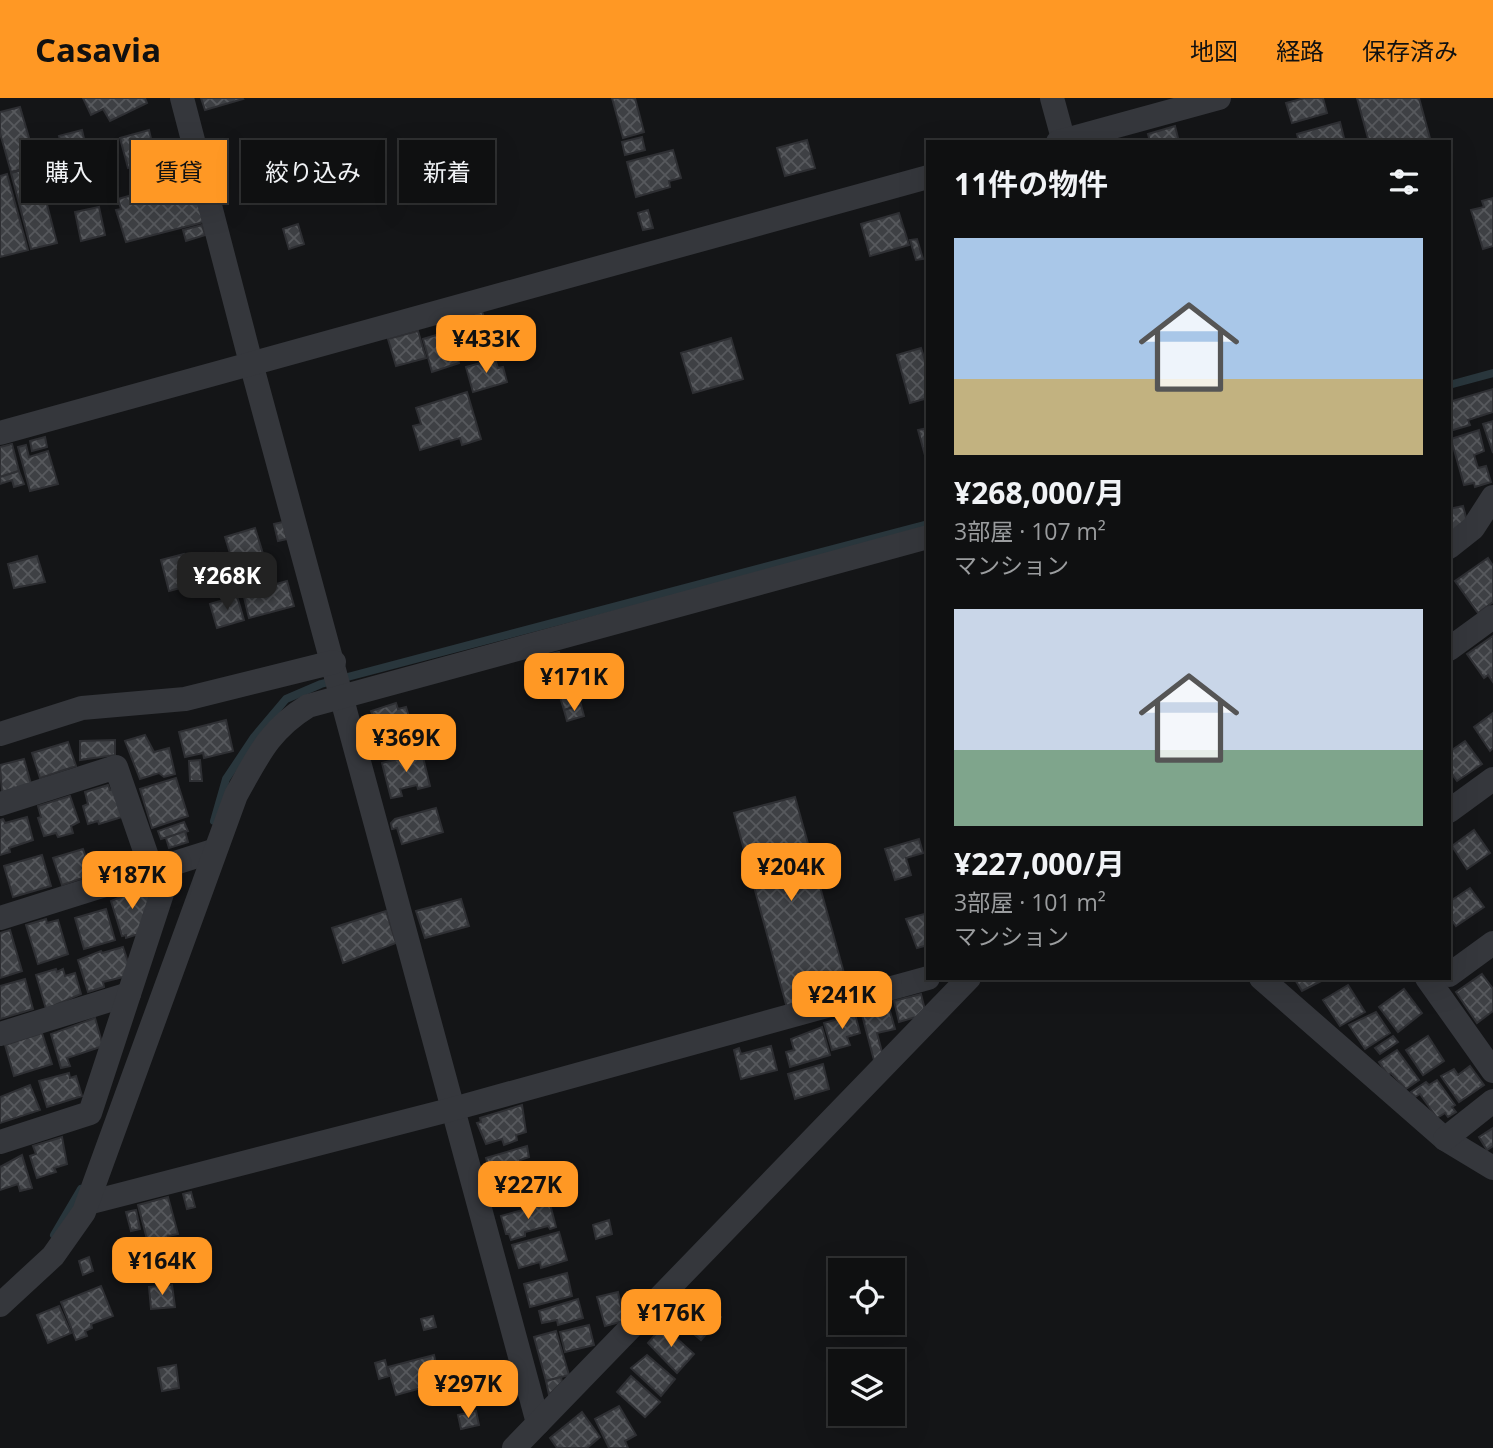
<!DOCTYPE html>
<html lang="ja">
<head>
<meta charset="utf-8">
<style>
	:root { --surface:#0f1011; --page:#18191a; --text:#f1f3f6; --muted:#9b9d9f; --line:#2f3031; --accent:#ff9824 }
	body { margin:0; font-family:"Open Sans","Noto Sans JP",sans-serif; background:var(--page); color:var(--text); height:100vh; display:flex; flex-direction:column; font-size:26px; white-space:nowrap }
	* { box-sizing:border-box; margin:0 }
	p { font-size:23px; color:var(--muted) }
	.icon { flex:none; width:38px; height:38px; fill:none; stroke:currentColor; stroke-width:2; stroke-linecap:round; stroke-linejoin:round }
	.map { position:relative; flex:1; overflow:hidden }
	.side { position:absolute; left:926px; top:42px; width:525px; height:840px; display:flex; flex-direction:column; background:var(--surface); border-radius:0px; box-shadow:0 7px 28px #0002,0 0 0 2px var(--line) }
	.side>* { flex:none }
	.banner { position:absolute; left:21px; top:42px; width:665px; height:63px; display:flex; gap:14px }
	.buttons { position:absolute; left:828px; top:1160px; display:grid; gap:14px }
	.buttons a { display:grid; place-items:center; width:77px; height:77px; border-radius:0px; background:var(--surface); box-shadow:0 7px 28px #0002,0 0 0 2px var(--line); font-size:35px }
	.price { position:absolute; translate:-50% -60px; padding:0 16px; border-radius:14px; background:var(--accent); color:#111; font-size:23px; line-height:46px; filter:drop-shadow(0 2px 4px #0008) }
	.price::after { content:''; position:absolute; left:50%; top:42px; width:21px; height:16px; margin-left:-10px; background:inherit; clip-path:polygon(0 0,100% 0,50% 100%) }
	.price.active { background:#222; color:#fff }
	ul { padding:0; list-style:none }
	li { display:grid; align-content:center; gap:14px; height:371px; padding:0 28px }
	li span { display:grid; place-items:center; height:217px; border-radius:0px; color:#555 }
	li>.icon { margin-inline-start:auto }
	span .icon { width:126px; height:126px; fill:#fffc; stroke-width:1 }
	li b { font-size:30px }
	h2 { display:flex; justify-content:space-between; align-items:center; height:84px; padding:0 28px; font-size:30px }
	.tag { padding:0 24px; border-radius:0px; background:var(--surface); box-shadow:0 7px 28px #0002,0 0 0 2px var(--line); font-size:24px; line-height:63px }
	.tag.active { background:var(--accent); color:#111 }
	header { display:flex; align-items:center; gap:42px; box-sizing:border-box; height:98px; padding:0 35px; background:var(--accent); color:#111 }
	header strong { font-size:33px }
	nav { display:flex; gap:38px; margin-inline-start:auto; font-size:24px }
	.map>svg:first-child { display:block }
</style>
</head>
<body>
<header>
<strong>Casavia</strong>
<nav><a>地図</a><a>経路</a><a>保存済み</a></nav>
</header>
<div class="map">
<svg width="1493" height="1350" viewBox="0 0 1493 1350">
	<defs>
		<pattern id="building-cross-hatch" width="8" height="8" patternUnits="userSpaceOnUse" patternTransform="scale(1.75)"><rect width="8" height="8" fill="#3e4044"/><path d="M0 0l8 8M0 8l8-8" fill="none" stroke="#57595d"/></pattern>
	</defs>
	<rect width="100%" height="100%" fill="#141517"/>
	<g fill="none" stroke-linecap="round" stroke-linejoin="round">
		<g stroke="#29363c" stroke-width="8">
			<polyline points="1449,287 1493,275"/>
			<polyline points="214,723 226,681 254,639 286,601 321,586 928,426"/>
			<polyline points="54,1137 81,1091"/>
		</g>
	</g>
	<g fill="url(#building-cross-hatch)" stroke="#2e2f33" stroke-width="2">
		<polygon points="83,0 145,0 147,5 110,23 103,11 91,17"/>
		<polygon points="201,0 242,0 243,1 205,12"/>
		<polygon points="612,0 635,0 644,34 623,40"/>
		<polygon points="1305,0 1323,0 1327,15 1292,25 1286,5"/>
		<polygon points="1357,0 1419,0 1431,44 1369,44"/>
		<polygon points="20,9 37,67 11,74 0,35 0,14"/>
		<polygon points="1340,24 1345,44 1299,44 1297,36"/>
		<polygon points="1175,28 1179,44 1150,44 1148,36"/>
		<polygon points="82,32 89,62 66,68 59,38"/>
		<polygon points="149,32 156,62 128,70 120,40"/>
		<polygon points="642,39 645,52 625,57 622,44"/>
		<polygon points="807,42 815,70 785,78 777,50"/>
		<polygon points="673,52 681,80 669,83 670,89 636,99 627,64"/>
		<polygon points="37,68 57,145 31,151 11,75"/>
		<polygon points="189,75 204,124 126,144 116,112 121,111 118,101 143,94 141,88"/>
		<polygon points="7,76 28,152 0,159 0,78"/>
		<polygon points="1493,100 1493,148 1483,151 1471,112 1484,109 1482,103"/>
		<polygon points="99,109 105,137 81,143 75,114"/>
		<polygon points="648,112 653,130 643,132 638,115"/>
		<polygon points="899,115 909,147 870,158 861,126"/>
		<polygon points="298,126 304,146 289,151 283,131"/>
		<polygon points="202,127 205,137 186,143 183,132"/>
		<polygon points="917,141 923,161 916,162 910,142"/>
		<polygon points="482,213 493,249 463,258 452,222"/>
		<polygon points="418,233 426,260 396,268 388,241"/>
		<polygon points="450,233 459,265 432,274 423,241"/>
		<polygon points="504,234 510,255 496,259 489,238"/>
		<polygon points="731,240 743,281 693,295 681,255"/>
		<polygon points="921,250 928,272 928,300 910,305 897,257"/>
		<polygon points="495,261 498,270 503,269 507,284 473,294 466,269"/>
		<polygon points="1493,291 1493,314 1468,322 1470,327 1450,333 1449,304"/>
		<polygon points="467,294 481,341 462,347 460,340 420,352 413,328 421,326 416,310"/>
		<polygon points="1493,323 1493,355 1483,326"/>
		<polygon points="928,330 928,368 918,332"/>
		<polygon points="1479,332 1484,353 1474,357 1478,370 1486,368 1491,384 1475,389 1474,385 1464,387 1451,341"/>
		<polygon points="45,339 47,349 32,353 30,343"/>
		<polygon points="12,346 19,373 0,379 0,349"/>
		<polygon points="26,347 29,359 48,353 58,386 30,393 18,349"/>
		<polygon points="19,373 24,386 14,389 12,382 0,386 0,379"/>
		<polygon points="1463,408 1468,427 1449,444 1449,411"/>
		<polygon points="283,424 287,441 278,443 274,426"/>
		<polygon points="255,430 270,478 240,488 225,439"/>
		<polygon points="215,455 222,479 169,493 161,462 184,456 186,463"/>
		<polygon points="37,458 45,484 14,490 8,466"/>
		<polygon points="1488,460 1493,468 1493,504 1478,515 1455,483"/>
		<polygon points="287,483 294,508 249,520 243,495"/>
		<polygon points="237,498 244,522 217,530 210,506"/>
		<polygon points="1493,538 1493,584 1488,577 1484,580 1467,556"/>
		<polygon points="559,554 563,570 554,573 550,556"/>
		<polygon points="571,574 581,607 564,612 554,579"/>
		<polygon points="396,605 398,611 406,609 413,632 371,645 364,623 374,620 371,613"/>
		<polygon points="581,607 584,618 567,623 564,612"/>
		<polygon points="1493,615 1493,650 1490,653 1474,629"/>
		<polygon points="226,622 233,653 204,660 203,655 185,659 179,634"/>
		<polygon points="145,637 154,654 169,650 175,676 164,679 159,675 140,681 125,643"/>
		<polygon points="115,642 115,657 80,662 80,643"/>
		<polygon points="1465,643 1482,666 1457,683 1449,672 1449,654"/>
		<polygon points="68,644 76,668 40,680 32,655"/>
		<polygon points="422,655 430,688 418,691 417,687 400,691 402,698 391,700 382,665"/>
		<polygon points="24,661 31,686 2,695 0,667"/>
		<polygon points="200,662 202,683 190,683 189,663"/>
		<polygon points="176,680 188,718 152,730 140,691"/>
		<polygon points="108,687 110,692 116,690 125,718 99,726 98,723 88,726 83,708 88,706 85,694"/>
		<polygon points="70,698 79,724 71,728 73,735 58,739 56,735 44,738 38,720 41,719 38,708"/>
		<polygon points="795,699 849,893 787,910 734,715"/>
		<polygon points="436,710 443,734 402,746 397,730 392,731 391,725 395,721"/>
		<polygon points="27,719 33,742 9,750 10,754 0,757 0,722 3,721 5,725"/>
		<polygon points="184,724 188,733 161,741 158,733"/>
		<polygon points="1474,732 1490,755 1467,771 1452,748"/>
		<polygon points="185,733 188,744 169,750 166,740"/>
		<polygon points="919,741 923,755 906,760 911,777 895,782 885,751"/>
		<polygon points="83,751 92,777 62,787 53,760"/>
		<polygon points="42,757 51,788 13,799 4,768"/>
		<polygon points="149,787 152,789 142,835 126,840 126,837 122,838 111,803"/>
		<polygon points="1470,790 1484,809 1456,828 1449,818 1449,804"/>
		<polygon points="461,801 469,828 425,840 416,813"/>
		<polygon points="106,811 115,842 84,851 75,820"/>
		<polygon points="386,813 396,845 343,865 332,830"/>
		<polygon points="928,815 928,847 917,850 906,821"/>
		<polygon points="46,821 47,825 58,822 68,856 38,866 26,827"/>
		<polygon points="10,832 22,873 0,880 0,835"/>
		<polygon points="123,849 130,870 123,879 103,884 104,889 88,894 78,862 101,853 102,855"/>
		<polygon points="56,871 57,874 63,871 65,878 75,875 81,896 46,911 36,877"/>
		<polygon points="1482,876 1493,891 1493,913 1477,925 1456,894"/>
		<polygon points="1294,880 1327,880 1302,893"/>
		<polygon points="25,881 33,911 0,921 0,888"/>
		<polygon points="1348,887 1365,914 1340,928 1323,902"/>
		<polygon points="1404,891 1422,915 1398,934 1379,909"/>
		<polygon points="921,896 926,916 899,924 894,903"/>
		<polygon points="888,906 895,931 877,935 883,958 875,966 861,913"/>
		<polygon points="1376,914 1390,935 1365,951 1349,927"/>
		<polygon points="855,916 860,935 847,939 850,947 832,952 824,925"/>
		<polygon points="95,920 103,948 67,960 70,968 61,970 51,936"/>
		<polygon points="822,929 830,957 790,969 786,954 794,952 791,941"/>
		<polygon points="42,935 52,966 14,978 5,947"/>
		<polygon points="1393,938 1398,944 1380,956 1375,950"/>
		<polygon points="1428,938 1444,963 1423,977 1406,952"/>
		<polygon points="771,948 777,972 741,981 734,952 739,950 741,956"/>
		<polygon points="1397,952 1419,982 1406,991 1391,975 1388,977 1379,964"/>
		<polygon points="823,966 829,991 795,1001 788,976"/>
		<polygon points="1470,968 1484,987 1459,1004 1441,978 1454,971 1458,977"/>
		<polygon points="69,975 70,980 76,978 82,998 47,1009 39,983"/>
		<polygon points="1437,982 1455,1007 1452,1009 1456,1014 1448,1019 1445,1015 1437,1020 1420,996 1415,999 1411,994 1426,984 1429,987"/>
		<polygon points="30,987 40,1012 0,1025 0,999"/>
		<polygon points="522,1007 526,1034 516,1037 517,1042 504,1047 502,1041 486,1046 477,1025 481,1024 480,1020"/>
		<polygon points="1493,1030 1493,1048 1487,1052 1479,1039"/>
		<polygon points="62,1039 67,1066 54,1070 56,1074 37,1080 30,1058 36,1056 33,1048"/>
		<polygon points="527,1048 529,1059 520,1062 524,1073 492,1082 486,1060"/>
		<polygon points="22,1057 32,1090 20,1093 18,1086 0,1092 0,1069"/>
		<polygon points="533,1079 535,1085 539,1084 544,1100 520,1107 518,1101 500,1107 494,1091"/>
		<polygon points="191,1094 195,1109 187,1111 183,1096"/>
		<polygon points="168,1099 178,1136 168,1138 169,1144 149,1149 138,1107"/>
		<polygon points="547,1105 550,1106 556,1129 550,1131 548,1128 525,1134 525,1138 511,1142 509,1136 506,1136 501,1118"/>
		<polygon points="136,1112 140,1131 131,1133 126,1114"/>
		<polygon points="609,1122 612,1136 596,1141 593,1127"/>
		<polygon points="559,1134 567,1162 541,1170 540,1164 519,1170 512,1147"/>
		<polygon points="89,1159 93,1173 83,1177 79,1163"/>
		<polygon points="567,1175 572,1198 530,1209 524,1186"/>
		<polygon points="172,1187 175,1209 151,1211 149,1189"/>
		<polygon points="101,1188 113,1218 91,1226 92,1230 85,1233 87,1238 76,1242 61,1204"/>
		<polygon points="618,1194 624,1223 605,1228 597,1199"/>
		<polygon points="695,1196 721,1219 701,1242 674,1219"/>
		<polygon points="578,1201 583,1220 558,1227 557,1222 542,1225 539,1213"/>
		<polygon points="59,1208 71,1235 48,1245 37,1217"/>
		<polygon points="433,1218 436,1229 424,1232 421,1221"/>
		<polygon points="589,1227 594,1247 565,1254 560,1234"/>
		<polygon points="663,1228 694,1256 677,1275 648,1245"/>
		<polygon points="556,1233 569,1277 546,1283 534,1239"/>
		<polygon points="434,1257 439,1279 430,1281 432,1287 396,1297 388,1269"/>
		<polygon points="647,1257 675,1281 661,1298 631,1270"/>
		<polygon points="385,1262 389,1278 379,1281 375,1265"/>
		<polygon points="176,1267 179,1290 162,1293 158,1270"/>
		<polygon points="631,1278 660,1304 645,1319 617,1294"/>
		<polygon points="561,1279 562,1284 549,1297 546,1283"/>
		<polygon points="619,1308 636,1337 625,1343 628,1350 609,1350 595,1321"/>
		<polygon points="476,1313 479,1327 461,1331 458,1317"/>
		<polygon points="582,1314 600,1339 587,1350 557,1350 550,1340"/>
	</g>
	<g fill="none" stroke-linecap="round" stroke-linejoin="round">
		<g stroke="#35373c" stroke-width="24">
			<polyline points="182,0 251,265 538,1325"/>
			<polyline points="1052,0 1064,44"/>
			<polyline points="1058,44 1219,0"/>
			<polyline points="0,335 928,79"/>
			<polyline points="1449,449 1473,430 1493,399"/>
			<polyline points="1449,551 1493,519"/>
			<polyline points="0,636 82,610 185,601 334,564"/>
			<polyline points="0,706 116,669 151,770"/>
			<polyline points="1449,713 1493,681"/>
			<polyline points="0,820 213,753"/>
			<polyline points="1449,877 1493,845"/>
			<polyline points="1261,880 1445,1041 1493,1070"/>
			<polyline points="1427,880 1493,973"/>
			<polyline points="0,936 129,896"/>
			<polyline points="1445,1041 1493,1003"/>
			<polyline points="0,1044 90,1015 172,765"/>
			<polyline points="88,1105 453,1011 928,880"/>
			<path d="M0,1207L53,1158L84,1114L236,697C258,658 269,632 308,608L928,439"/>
			<polyline points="514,1350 969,880"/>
		</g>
	</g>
</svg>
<div class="buttons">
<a><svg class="icon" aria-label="locate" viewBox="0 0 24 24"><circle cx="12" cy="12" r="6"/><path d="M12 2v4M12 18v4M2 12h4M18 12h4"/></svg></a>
<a><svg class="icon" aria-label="layers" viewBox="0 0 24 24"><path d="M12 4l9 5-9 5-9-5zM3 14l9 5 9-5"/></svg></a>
</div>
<b class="price" style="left:486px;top:277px">¥433K</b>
<b class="price active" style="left:227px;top:514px">¥268K</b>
<b class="price" style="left:574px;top:615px">¥171K</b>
<b class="price" style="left:406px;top:676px">¥369K</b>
<b class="price" style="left:791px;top:805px">¥204K</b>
<b class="price" style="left:132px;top:813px">¥187K</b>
<b class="price" style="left:842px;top:933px">¥241K</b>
<b class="price" style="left:528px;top:1123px">¥227K</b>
<b class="price" style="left:162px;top:1199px">¥164K</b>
<b class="price" style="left:671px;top:1251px">¥176K</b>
<b class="price" style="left:468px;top:1322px">¥297K</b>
<div class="banner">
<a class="tag">購入</a>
<a class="tag active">賃貸</a>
<a class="tag">絞り込み</a>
<a class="tag">新着</a>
</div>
<section class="side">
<h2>11件の物件<svg class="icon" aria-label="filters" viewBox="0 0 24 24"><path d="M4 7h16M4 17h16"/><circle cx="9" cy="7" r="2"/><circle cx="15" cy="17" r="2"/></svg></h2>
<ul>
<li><span style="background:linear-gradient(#a9c7e8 65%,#c2b280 0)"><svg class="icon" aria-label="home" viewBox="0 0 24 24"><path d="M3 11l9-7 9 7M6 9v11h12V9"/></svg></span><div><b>¥268,000/月</b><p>3部屋 · 107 m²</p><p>マンション</p></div></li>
<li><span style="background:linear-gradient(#c9d6e8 65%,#7fa58c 0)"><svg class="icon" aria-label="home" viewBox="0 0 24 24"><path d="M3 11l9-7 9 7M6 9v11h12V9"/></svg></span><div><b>¥227,000/月</b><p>3部屋 · 101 m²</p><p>マンション</p></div></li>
</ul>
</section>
</div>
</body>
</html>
